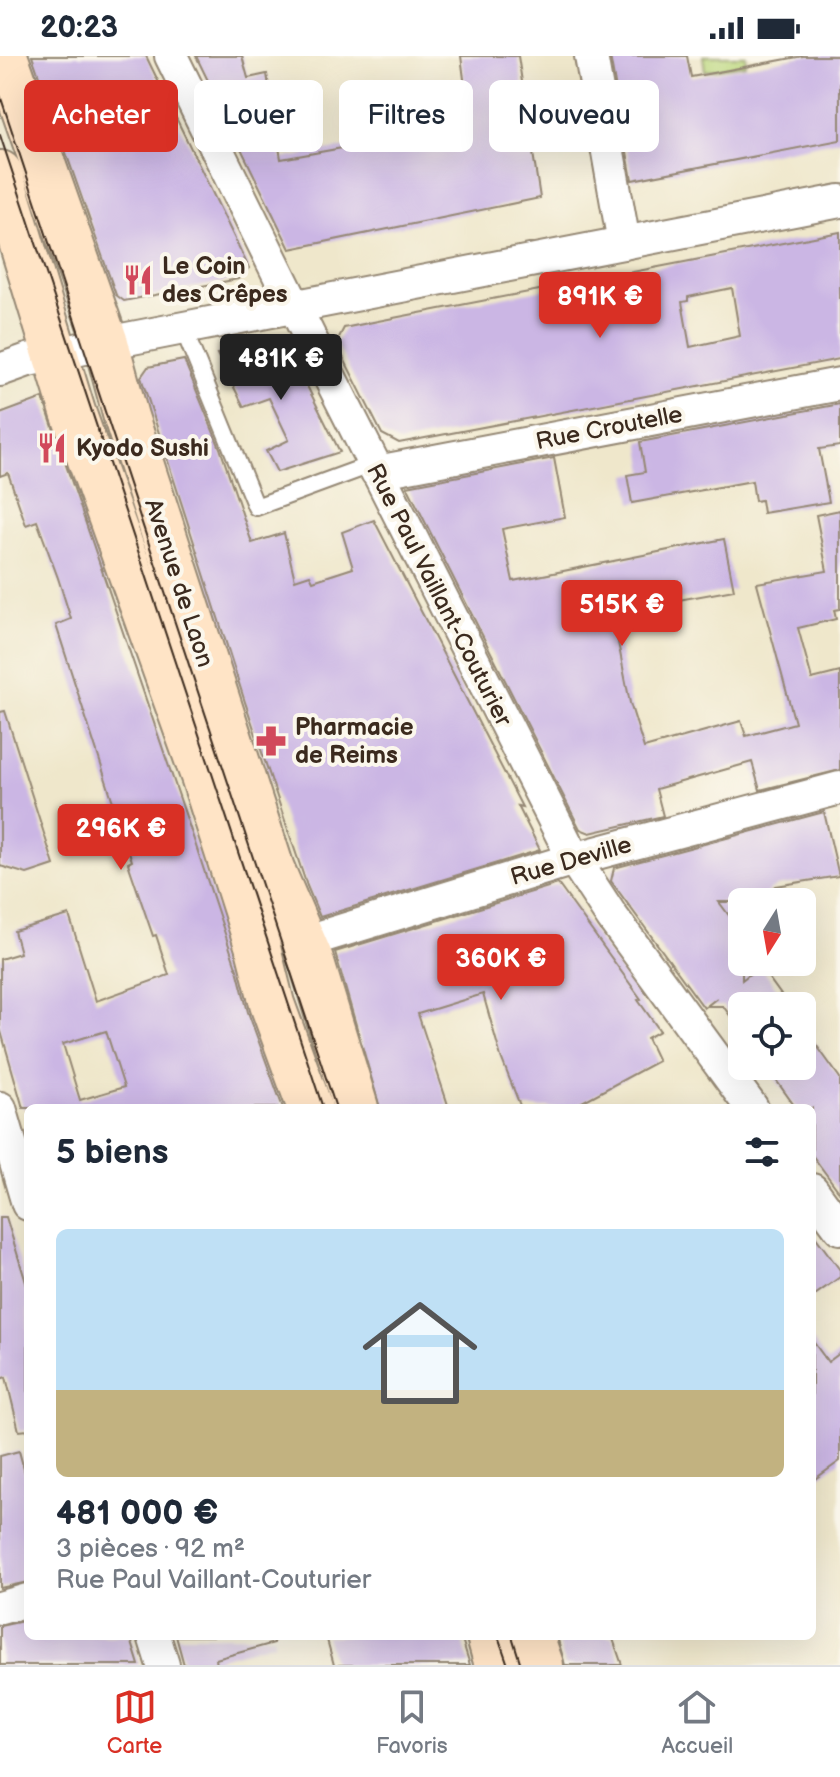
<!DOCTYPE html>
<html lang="fr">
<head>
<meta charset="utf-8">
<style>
	:root { --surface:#fff; --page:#f2f2f3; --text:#1f2937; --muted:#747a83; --line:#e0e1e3; --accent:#d93025 }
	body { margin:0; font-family:"Balsamiq Sans",sans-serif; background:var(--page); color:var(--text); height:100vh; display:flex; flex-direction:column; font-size:30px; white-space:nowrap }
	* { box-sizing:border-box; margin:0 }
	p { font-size:26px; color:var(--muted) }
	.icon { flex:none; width:44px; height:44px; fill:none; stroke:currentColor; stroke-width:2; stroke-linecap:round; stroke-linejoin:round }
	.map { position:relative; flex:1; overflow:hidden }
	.sheet { position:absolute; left:24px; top:1048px; width:792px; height:536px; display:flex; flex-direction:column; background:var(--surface); border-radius:12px; box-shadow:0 8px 32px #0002 }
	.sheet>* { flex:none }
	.top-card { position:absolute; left:24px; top:24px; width:792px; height:72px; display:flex; gap:16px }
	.needle { width:52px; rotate:191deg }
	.controls { position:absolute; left:728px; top:832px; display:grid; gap:16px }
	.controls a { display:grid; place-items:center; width:88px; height:88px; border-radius:12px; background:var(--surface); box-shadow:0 8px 32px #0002; font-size:40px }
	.price { position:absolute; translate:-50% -68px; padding:0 18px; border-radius:8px; background:var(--accent); color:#fff; font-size:26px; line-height:52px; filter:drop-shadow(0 2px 4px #0008) }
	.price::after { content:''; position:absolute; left:50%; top:48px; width:24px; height:18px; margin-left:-12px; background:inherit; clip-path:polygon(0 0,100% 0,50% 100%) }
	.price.on { background:#222; color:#fff }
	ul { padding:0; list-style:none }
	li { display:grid; align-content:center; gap:16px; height:424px; padding:0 32px }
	li span { display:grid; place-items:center; height:248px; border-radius:12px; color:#555 }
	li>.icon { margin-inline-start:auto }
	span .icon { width:144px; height:144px; fill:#fffc; stroke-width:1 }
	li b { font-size:34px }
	h2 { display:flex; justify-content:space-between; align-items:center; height:96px; padding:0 32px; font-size:34px }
	.chip { padding:0 28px; border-radius:12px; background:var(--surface); box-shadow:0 8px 32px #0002; font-size:28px; line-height:72px }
	.chip.on { background:var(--accent); color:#fff }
	.status { display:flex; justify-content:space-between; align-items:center; height:56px; padding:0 40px; background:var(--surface); direction:ltr }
	.status svg { height:22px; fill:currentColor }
	.menu { display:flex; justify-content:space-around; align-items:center; height:112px; border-top:2px solid var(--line); background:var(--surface); font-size:22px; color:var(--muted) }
	.menu a { display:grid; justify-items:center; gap:4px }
	.menu .on { color:var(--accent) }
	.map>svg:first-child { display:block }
</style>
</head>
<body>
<div class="status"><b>20:23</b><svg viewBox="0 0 49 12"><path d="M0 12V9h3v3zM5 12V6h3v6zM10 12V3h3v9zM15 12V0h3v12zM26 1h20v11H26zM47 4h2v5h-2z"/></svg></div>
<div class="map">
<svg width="840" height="1609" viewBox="0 0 840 1609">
	<rect width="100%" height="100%" fill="#fbf7ec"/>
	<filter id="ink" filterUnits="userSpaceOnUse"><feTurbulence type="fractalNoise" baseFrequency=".0125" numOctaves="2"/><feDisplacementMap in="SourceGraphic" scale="16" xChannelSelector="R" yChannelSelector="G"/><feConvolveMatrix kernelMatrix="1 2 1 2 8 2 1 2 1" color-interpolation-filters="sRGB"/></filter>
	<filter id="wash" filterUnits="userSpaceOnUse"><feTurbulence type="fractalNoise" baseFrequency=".006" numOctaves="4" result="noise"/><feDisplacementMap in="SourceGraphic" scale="32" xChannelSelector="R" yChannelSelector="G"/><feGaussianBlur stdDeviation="1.8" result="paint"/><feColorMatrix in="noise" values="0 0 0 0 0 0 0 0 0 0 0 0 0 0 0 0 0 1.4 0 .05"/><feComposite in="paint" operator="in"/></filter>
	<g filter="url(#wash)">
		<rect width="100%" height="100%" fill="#efe7cb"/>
		<polygon fill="#bbd77d" stroke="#7b804e" stroke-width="2" points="703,0 746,0 745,9 705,15"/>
		<g id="blocks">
			<g fill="#cbb6e4" fill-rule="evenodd">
				<polygon points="32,0 146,0 249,212 238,223 124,245 116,239"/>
				<polygon points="196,0 242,0 248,22 267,18 281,103 470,69 461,0 518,0 540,142 290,193"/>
				<polygon points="610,0 687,0 691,21 803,0 840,0 840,84 632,124"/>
				<path d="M840,176V303L399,387L382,378L336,287L344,272L378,265ZM732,232L740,280L690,291L682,246L688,245V241Z"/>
				<polygon points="274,287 291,298 340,396 277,416 266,395 289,384 269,342 244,351 217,298"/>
				<polygon points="184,304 220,392 252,487 284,477 295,524 310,519 313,525 353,512 342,476 374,464 522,751 518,750 540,794 320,861 307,830 245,646 141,321 148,311"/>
				<path d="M43,342L194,784L238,917L248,956L283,1052H23L0,972V903L20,897L14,875L69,859L96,945L169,919L156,879L153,880L128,807L132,805L56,569L71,563L58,522L37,465L26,469L8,417L0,420V358ZM106,975L124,1031L80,1044L63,988Z"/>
				<polygon points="840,348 840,390 819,393 829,446 763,457 761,444 755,445 752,425 632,447 627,419 645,416 640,386"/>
				<polygon points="554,402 565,461 502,473 513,525 724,483 734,534 612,556 630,647 644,692 741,665 746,680 795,667 757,527 827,515 816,459 840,454 840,553 834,554 836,563 798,572 812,623 840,616 840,714 760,734 752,706 656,733 663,760 590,777 580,773 407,430"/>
				<polygon points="5,655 54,809 27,818 0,810 0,656"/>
				<polygon points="824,756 839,820 776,830 755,846 719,846 742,877 742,924 760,910 789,950 742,950 742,976 723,950 707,950 717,942 704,952 611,825 614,812"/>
				<polygon points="558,828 641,943 638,944 660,975 647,982 658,1005 571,1052 521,1052 501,1001 483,938 418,958 449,1052 380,1052 335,896"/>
				<polygon points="802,969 840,1022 840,1137 812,1099 812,1052 796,1052 766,1010 802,1010"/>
				<polygon points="0,1161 6,1161 28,1233 28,1374 19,1375 6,1321 0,1323"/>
				<polygon points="812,1176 840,1214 840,1221 812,1241"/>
				<polygon points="812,1284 828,1306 840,1297 840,1405 812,1425"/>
				<polygon points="19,1395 28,1428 28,1526 0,1532 0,1400"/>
				<polygon points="28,1564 28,1580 130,1580 139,1609 0,1609 0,1570"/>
				<polygon points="176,1580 274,1580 274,1587 216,1603 217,1609 184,1609"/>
				<polygon points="326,1580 461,1580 470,1609 334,1609"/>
				<polygon points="557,1580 612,1580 622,1609 565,1609"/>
			</g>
		</g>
	</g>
	<g filter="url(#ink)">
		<use href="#blocks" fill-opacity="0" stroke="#958874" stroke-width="2"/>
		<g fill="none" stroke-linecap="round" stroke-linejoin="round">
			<g stroke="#958874" stroke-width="20">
				<polyline id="lane" points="183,272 256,451 373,408"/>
			</g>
			<g stroke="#958874" stroke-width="36">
				<g id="street">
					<polyline points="171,0 311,284 574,803 612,861 752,1052"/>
					<polyline points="591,0 624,187"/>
					<polyline points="0,314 28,304 127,283 840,145"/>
					<polyline points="377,416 840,328"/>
					<polyline points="304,886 574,803 840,732"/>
					<polyline points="0,1052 28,1148"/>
					<polyline points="812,1134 840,1172"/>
					<polyline points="0,1552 28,1544"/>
					<polyline points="154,1580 163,1609"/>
				</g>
			</g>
			<g stroke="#958874" stroke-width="48">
				<g id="secondary">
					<polyline points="5,0 106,287 126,361 272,813 311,904 356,1052"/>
					<polyline points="0,117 73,356 203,720 258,892 272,948 310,1052"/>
					<polyline points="489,1580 497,1609"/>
					<polyline points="531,1580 541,1609"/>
				</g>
			</g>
			<use href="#lane" stroke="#fff" stroke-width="16"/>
			<use href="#street" stroke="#fff" stroke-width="32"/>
			<use href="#secondary" stroke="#ffe4c6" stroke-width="44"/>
			<g stroke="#3b2a1e" stroke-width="2">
				<polyline points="0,39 336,1052"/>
				<polyline points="0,79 323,1052"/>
				<polyline points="498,1580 508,1609"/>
				<polyline points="512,1580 521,1609"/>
			</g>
		</g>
	</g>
	<defs>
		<g id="restaurant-bare" transform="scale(2.4)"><path d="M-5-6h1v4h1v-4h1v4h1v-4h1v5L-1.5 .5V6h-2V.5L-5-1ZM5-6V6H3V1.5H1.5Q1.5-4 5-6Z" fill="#d1495b" stroke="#fbf7ec" stroke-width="2.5" paint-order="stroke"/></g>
		<g id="pharmacy-bare" transform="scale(2.4)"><path d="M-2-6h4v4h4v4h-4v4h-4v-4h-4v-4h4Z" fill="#d1495b" stroke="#fbf7ec" stroke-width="2.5" paint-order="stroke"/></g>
	</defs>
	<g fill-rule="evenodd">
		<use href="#restaurant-bare" x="138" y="224"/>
		<use href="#restaurant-bare" x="52" y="392"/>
		<use href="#pharmacy-bare" x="271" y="685"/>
	</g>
	<g text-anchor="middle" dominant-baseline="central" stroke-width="8" stroke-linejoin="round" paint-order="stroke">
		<g font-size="24" font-weight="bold" fill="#3b2a1e" stroke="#fbf7ec" text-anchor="start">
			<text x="162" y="210">Le Coin<tspan x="162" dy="28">des Crêpes</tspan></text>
			<text x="76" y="392">Kyodo Sushi</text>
			<text x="295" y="671">Pharmacie<tspan x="295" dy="28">de Reims</tspan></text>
		</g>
		<g font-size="24" fill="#3b2a1e" stroke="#fbf7ec">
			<text transform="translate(609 372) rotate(-11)">Rue Croutelle</text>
			<text transform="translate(179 527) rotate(72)">Avenue de Laon</text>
			<text transform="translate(439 539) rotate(63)">Rue Paul Vaillant-Couturier</text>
			<text transform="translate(571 805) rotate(-16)">Rue Deville</text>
		</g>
	</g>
</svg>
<div class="controls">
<a><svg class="needle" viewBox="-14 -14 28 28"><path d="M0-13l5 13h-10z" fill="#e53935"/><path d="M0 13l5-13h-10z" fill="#747a83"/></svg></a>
<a><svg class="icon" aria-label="locate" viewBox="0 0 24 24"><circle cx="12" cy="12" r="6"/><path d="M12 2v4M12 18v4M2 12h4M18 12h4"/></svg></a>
</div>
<b class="price" style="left:600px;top:284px">891K €</b>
<b class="price on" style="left:281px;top:346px">481K €</b>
<b class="price" style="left:622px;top:592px">515K €</b>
<b class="price" style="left:121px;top:816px">296K €</b>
<b class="price" style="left:501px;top:946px">360K €</b>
<div class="top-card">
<a class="chip on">Acheter</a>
<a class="chip">Louer</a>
<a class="chip">Filtres</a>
<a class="chip">Nouveau</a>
</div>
<section class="sheet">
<h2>5 biens<svg class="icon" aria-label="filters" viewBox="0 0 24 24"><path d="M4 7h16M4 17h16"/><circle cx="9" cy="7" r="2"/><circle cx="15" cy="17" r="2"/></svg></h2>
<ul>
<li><span style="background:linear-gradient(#bfe0f5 65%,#c2b280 0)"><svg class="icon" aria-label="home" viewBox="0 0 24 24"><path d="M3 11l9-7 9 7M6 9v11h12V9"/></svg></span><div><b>481 000 €</b><p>3 pièces · 92 m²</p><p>Rue Paul Vaillant-Couturier</p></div></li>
</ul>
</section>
</div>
<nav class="menu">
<a class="on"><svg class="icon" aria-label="map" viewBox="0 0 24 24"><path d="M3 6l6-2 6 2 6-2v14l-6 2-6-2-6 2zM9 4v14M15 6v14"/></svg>Carte</a>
<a><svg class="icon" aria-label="saved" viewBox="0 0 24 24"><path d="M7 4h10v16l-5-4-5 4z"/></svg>Favoris</a>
<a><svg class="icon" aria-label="home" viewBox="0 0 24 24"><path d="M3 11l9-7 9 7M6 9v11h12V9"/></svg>Accueil</a>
</nav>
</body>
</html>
